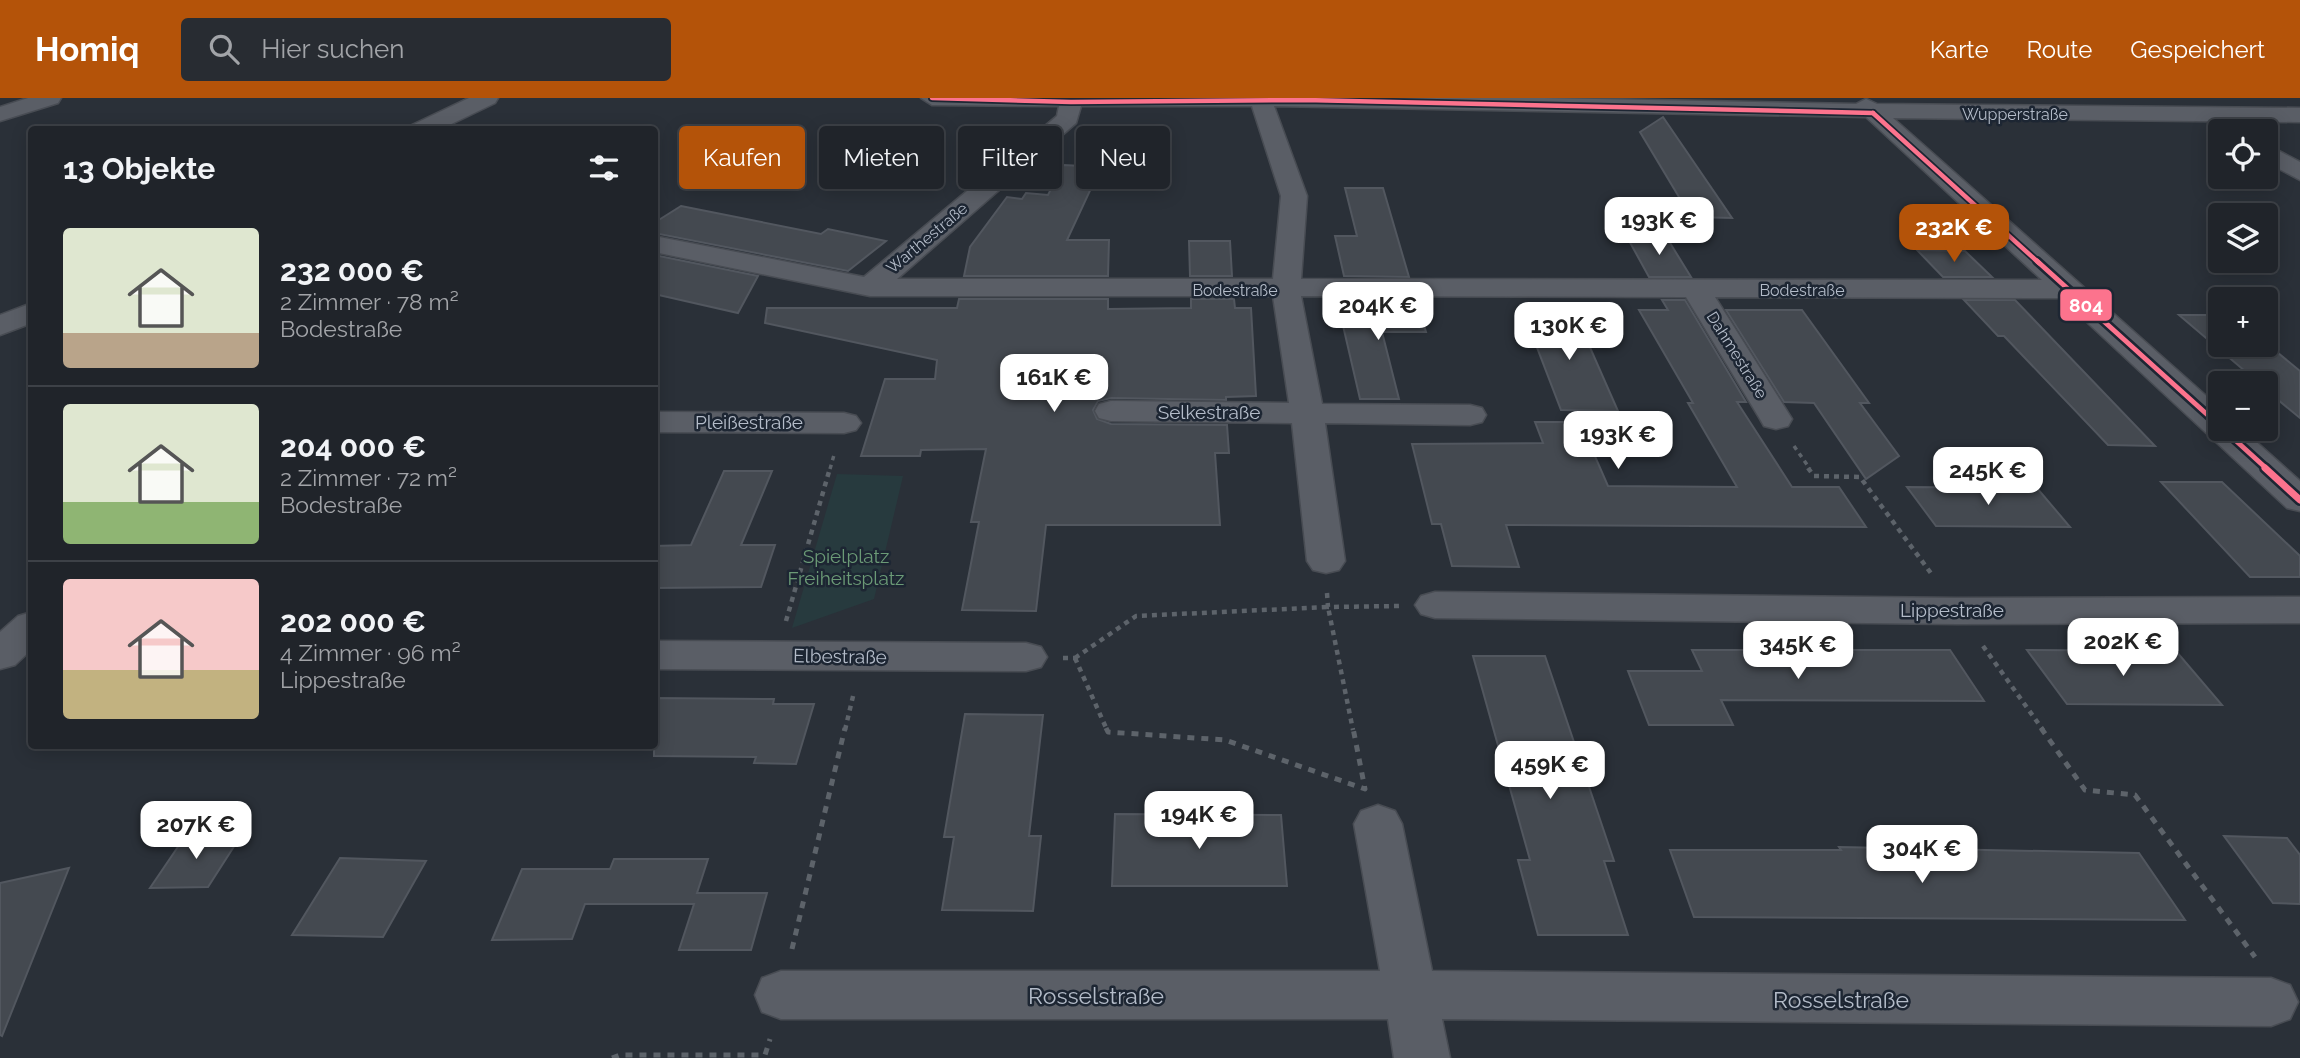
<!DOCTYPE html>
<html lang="de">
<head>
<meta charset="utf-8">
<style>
	:root { --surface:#20242a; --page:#282c32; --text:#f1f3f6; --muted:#a2a4a8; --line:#3d4147; --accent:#b45309 }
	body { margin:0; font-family:Raleway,sans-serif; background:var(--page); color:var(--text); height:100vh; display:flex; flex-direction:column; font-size:26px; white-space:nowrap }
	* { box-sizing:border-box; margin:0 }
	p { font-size:23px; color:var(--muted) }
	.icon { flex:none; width:38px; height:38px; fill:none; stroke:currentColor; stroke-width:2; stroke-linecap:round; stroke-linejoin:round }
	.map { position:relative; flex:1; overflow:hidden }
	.details { position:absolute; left:28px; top:28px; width:630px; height:623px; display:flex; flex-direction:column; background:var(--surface); border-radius:7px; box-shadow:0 4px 18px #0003,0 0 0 2px var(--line) }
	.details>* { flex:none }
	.banner { position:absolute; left:679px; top:28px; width:665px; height:63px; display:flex; gap:14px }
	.controls { position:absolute; left:2208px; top:21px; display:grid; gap:14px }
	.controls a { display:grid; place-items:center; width:70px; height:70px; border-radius:7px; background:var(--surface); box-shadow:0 4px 18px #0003,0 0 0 2px var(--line); font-size:35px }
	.price { position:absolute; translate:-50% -60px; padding:0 16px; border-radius:14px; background:#fff; color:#222; font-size:23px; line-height:46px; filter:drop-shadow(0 2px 4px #0008) }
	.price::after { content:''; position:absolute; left:50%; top:42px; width:21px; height:16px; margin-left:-10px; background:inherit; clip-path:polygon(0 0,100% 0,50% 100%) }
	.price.selected { background:var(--accent); color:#fff }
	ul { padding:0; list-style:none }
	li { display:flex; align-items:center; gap:21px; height:175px; padding:0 35px }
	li+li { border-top:2px solid var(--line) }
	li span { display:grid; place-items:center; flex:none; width:196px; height:140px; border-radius:7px; color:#555 }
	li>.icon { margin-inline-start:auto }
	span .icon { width:84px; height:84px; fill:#fffc; stroke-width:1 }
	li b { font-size:30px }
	h2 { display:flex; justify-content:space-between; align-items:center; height:84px; padding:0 35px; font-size:30px }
	.chip { padding:0 24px; border-radius:7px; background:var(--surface); box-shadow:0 4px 18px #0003,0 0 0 2px var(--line); font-size:24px; line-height:63px }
	.chip.selected { background:var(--accent); color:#fff }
	header { display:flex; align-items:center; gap:42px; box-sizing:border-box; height:98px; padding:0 35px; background:var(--accent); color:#fff }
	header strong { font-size:33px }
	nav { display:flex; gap:38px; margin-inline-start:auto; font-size:24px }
	.search { width:490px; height:63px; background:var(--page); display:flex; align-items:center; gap:18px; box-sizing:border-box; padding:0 24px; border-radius:7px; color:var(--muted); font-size:26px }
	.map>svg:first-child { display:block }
</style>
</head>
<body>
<header>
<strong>Homiq</strong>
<div class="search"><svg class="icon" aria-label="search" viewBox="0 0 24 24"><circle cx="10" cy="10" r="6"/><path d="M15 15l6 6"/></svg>Hier suchen</div>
<nav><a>Karte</a><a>Route</a><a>Gespeichert</a></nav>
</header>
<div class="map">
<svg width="2300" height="960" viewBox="0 0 2300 960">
	<rect width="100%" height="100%" fill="#2a3038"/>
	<polygon fill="#273a3e" points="837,376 903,378 874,501 792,530"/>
	<g fill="#444950" stroke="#52575f" stroke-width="2">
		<polygon points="1663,19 1732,120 1691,119 1640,34"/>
		<polygon points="1063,67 1101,69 1067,142 1109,142 1108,178 964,178 970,149 1007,99 1022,101 1026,95 1048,97"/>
		<polygon points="1345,90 1383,90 1409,179 1344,178 1335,138 1357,138"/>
		<polygon points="681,108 821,136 828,131 886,143 848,173 654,135 654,125"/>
		<polygon points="1627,139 1667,140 1691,179 1649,179"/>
		<polygon points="1189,143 1230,143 1232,178 1190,178"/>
		<polygon points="1917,152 1965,153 1992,179 1943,179"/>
		<polygon points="654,157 758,178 738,215 654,196"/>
		<polygon points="959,201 1108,201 1108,211 1191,210 1191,201 1234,201 1235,210 1251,210 1256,298 1226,299 1226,302 1111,300 1098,303 1093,312 1097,321 1111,326 1227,327 1229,355 1215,355 1220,427 1046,427 1036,513 962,512 979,424 971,424 986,351 921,352 920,358 861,358 885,281 935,281 937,262 765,225 767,210 957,210"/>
		<polygon points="1349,201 1416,201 1426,234 1382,234 1399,301 1360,301 1341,219 1353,219"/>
		<polygon points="1662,202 1685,202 1746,304 1737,304 1792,389 1839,389 1866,429 1506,427 1519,469 1452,468 1441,426 1432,426 1412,346 1543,345 1535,324 1580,324 1608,388 1737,389 1688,305 1693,305 1639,212 1668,212"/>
		<polygon points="1964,202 2015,202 2155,348 2108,347 2004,238 1998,238"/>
		<polygon points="1726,212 1802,212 1869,305 1860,305 1899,358 1866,381 1814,305 1784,304"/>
		<polygon points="1523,213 1574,213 1618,313 1561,312"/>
		<polygon points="2179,217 2221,217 2221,247 2266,245 2300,273 2300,320 2266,292 2266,285 2259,285"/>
		<polygon points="724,373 772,373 741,447 775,447 761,489 654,490 654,448 691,447"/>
		<polygon points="2161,384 2222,384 2300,458 2300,479 2250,479"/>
		<polygon points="1907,389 2037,390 2070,429 1936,428"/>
		<polygon points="1692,552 1950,552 1984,603 1721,602 1733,627 1649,627 1628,573 1702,573"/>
		<polygon points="2027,552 2176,553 2222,607 2067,606"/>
		<polygon points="1473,558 1545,558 1614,763 1604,763 1628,837 1538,837 1518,762 1530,762"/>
		<polygon points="654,600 774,601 773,606 814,606 796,666 754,665 756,659 654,658"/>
		<polygon points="965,616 1043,617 1029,738 1041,738 1033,813 942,812 954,739 944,739"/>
		<polygon points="1115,716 1281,717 1287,788 1112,788"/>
		<polygon points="242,736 208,789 150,790 186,737"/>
		<polygon points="2224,738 2287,740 2300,757 2300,806 2273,805"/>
		<polygon points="1839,749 2139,755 2185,822 1694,819 1670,752 1841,752"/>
		<polygon points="340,760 426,763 383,839 292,837"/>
		<polygon points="614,761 708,761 697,795 767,795 751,852 679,852 694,806 585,806 572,841 492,842 522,771 610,771"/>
		<polygon points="69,770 2,938 0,937 0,785"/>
	</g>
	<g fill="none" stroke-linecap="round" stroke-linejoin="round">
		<g stroke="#484c53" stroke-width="3">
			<g id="minor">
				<polygon points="28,0 61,0 58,5 0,23 0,9"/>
				<polygon points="469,0 498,0 495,5 439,32 409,32 412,27"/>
				<path d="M921,0H1545L1856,6L1866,1L1877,6L2300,10V24L1893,20L2221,311V331H2242L2300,383V413L2287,410L2061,200L1715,199L1792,321L1788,328L1776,331L1764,328L1760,321L1686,199L1301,198L1322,306L1470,307L1482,310L1486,317L1482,324L1470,327L1325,325L1345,463L1339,472L1326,475L1313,472L1307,463L1292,325L1111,323L1099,320L1095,313L1099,306L1111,303L1289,305L1273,198H870L654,154V138L864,179L1057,18L1059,8L932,7ZM1081,8H1252L1281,98L1273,181H897L1076,25ZM1274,8L1866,19L2042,182L1301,181L1307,98Z"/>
				<polygon points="2266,46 2300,64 2300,82 2266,64"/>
				<polygon points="32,205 32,225 0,237 0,217"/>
				<polygon points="654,314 844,315 856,318 861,325 856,332 844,335 654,334"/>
				<polygon points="1435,494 1957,500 2300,499 2300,525 1957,526 1435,520 1421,516 1415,507 1421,498"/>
				<polygon points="32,514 32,551 15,567 0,571 0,534 18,518"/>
				<polygon points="654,543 1026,545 1041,549 1047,559 1041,569 1026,573 654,571"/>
				<polygon points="1378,707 1395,713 1402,726 1432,873 2271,880 2290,887 2298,904 2290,921 2271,928 1442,921 1450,960 1394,960 1388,921 781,921 762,914 755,897 762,880 781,873 1380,873 1354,726 1361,713"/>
			</g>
		</g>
		<g stroke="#5d636a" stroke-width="3.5" stroke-dasharray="4.5 4.5" stroke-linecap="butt">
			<polyline points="1794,348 1810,371"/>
			<polyline points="830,371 834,357"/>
		</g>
		<g stroke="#5d636a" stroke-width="4.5" stroke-dasharray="5 5" stroke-linecap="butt">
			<polyline points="1808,370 1814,378 1860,379 1933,478"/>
			<polyline points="1327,495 1328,509 1399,508"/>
			<polyline points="786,523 830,370"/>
			<polyline points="1983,548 2043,632"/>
			<polyline points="1063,560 1075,560"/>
			<polyline points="1075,560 1107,632"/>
			<polyline points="1075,560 1136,518 1328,509 1353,632"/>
			<polyline points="845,632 854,594"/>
		</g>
		<g stroke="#5d636a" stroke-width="5" stroke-dasharray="7 7" stroke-linecap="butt">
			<polyline points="1106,630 1108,634 1225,642 1365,691 1353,630"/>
			<polyline points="2041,630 2085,692 2135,697 2255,859"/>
			<polyline points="792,851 845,630"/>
			<polyline points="612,960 620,957 765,957 770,941"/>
		</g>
		<use href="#minor" fill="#5a5e66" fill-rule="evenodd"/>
		<g stroke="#1d2633" stroke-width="8">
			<g id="bus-1-far2">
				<polyline points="932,0 1071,4 1305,2 1873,15"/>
				<polyline points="1873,15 2039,165"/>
			</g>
		</g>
		<g stroke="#1d2633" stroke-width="10">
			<g id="bus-1-far1">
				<polyline points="2037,163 2221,329"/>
				<polyline points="2223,331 2267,371"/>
			</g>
		</g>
		<g stroke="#1d2633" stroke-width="12">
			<polyline id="bus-1" points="2265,370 2300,402"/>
		</g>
		<use href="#bus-1-far2" stroke="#fc738d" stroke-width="4.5"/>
		<use href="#bus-1-far1" stroke="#fc738d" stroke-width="5"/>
		<use href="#bus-1" stroke="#fc738d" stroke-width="7"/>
	</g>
	<g text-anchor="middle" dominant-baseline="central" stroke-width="5" stroke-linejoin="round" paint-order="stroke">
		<g font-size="16" fill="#b4bcc9" stroke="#1d2633">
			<text x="2015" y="16">Wupperstraße</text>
			<text transform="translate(927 140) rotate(-40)">Warthestraße</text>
			<text x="1235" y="192">Bodestraße</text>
			<text x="1802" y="192">Bodestraße</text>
			<text transform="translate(1737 257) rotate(58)">Dahmestraße</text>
		</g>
		<g font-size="19" fill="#b4bcc9" stroke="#1d2633">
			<text x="1209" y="314">Selkestraße</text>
			<text x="749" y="324">Pleißestraße</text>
			<text x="1952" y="512">Lippestraße</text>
			<text transform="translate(840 558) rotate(1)">Elbestraße</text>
		</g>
		<g font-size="19" fill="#6b9a76" stroke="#1d2633">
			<text x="846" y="458">Spielplatz<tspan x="846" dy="22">Freiheitsplatz</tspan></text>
		</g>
		<g font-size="23" fill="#b4bcc9" stroke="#1d2633">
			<text x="1096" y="897">Rosselstraße</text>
			<text x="1841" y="901">Rosselstraße</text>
		</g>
	</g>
	<rect stroke="#1d2633" stroke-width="2.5" x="2059" y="190" width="54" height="34" rx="7" fill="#fc738d"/>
	<g font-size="19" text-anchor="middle" font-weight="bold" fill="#fff">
		<text x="2086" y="214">804</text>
	</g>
</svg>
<div class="controls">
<a><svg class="icon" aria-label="locate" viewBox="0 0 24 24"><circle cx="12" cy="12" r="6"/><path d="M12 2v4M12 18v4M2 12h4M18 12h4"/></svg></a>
<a><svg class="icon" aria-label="layers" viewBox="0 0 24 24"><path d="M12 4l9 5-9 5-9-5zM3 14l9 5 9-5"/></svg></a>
<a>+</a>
<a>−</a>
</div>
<b class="price" style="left:1659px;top:159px">193K €</b>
<b class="price selected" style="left:1954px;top:166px">232K €</b>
<b class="price" style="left:1378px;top:244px">204K €</b>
<b class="price" style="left:1569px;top:264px">130K €</b>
<b class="price" style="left:1054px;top:316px">161K €</b>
<b class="price" style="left:1618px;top:373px">193K €</b>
<b class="price" style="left:1988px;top:409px">245K €</b>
<b class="price" style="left:2123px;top:580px">202K €</b>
<b class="price" style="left:1798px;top:583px">345K €</b>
<b class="price" style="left:1550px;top:703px">459K €</b>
<b class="price" style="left:1199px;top:753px">194K €</b>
<b class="price" style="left:196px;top:763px">207K €</b>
<b class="price" style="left:1922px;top:787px">304K €</b>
<div class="banner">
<a class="chip selected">Kaufen</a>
<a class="chip">Mieten</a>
<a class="chip">Filter</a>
<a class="chip">Neu</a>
</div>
<section class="details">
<h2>13 Objekte<svg class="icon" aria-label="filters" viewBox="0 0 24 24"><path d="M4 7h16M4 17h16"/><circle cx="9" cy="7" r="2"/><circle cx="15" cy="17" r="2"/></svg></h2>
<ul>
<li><span style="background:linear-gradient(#dfe7d0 75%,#b9a48a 0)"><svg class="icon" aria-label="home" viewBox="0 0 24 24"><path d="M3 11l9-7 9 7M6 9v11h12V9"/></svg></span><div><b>232 000 €</b><p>2 Zimmer · 78 m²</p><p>Bodestraße</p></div></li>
<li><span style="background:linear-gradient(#dfe7d0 70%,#8fb573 0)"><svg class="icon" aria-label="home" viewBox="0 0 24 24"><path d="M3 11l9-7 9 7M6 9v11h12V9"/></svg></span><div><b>204 000 €</b><p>2 Zimmer · 72 m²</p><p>Bodestraße</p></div></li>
<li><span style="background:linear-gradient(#f6c9c9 65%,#c2b280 0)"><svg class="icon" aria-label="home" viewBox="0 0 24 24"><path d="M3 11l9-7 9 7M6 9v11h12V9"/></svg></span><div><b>202 000 €</b><p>4 Zimmer · 96 m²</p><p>Lippestraße</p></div></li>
</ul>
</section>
</div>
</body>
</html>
